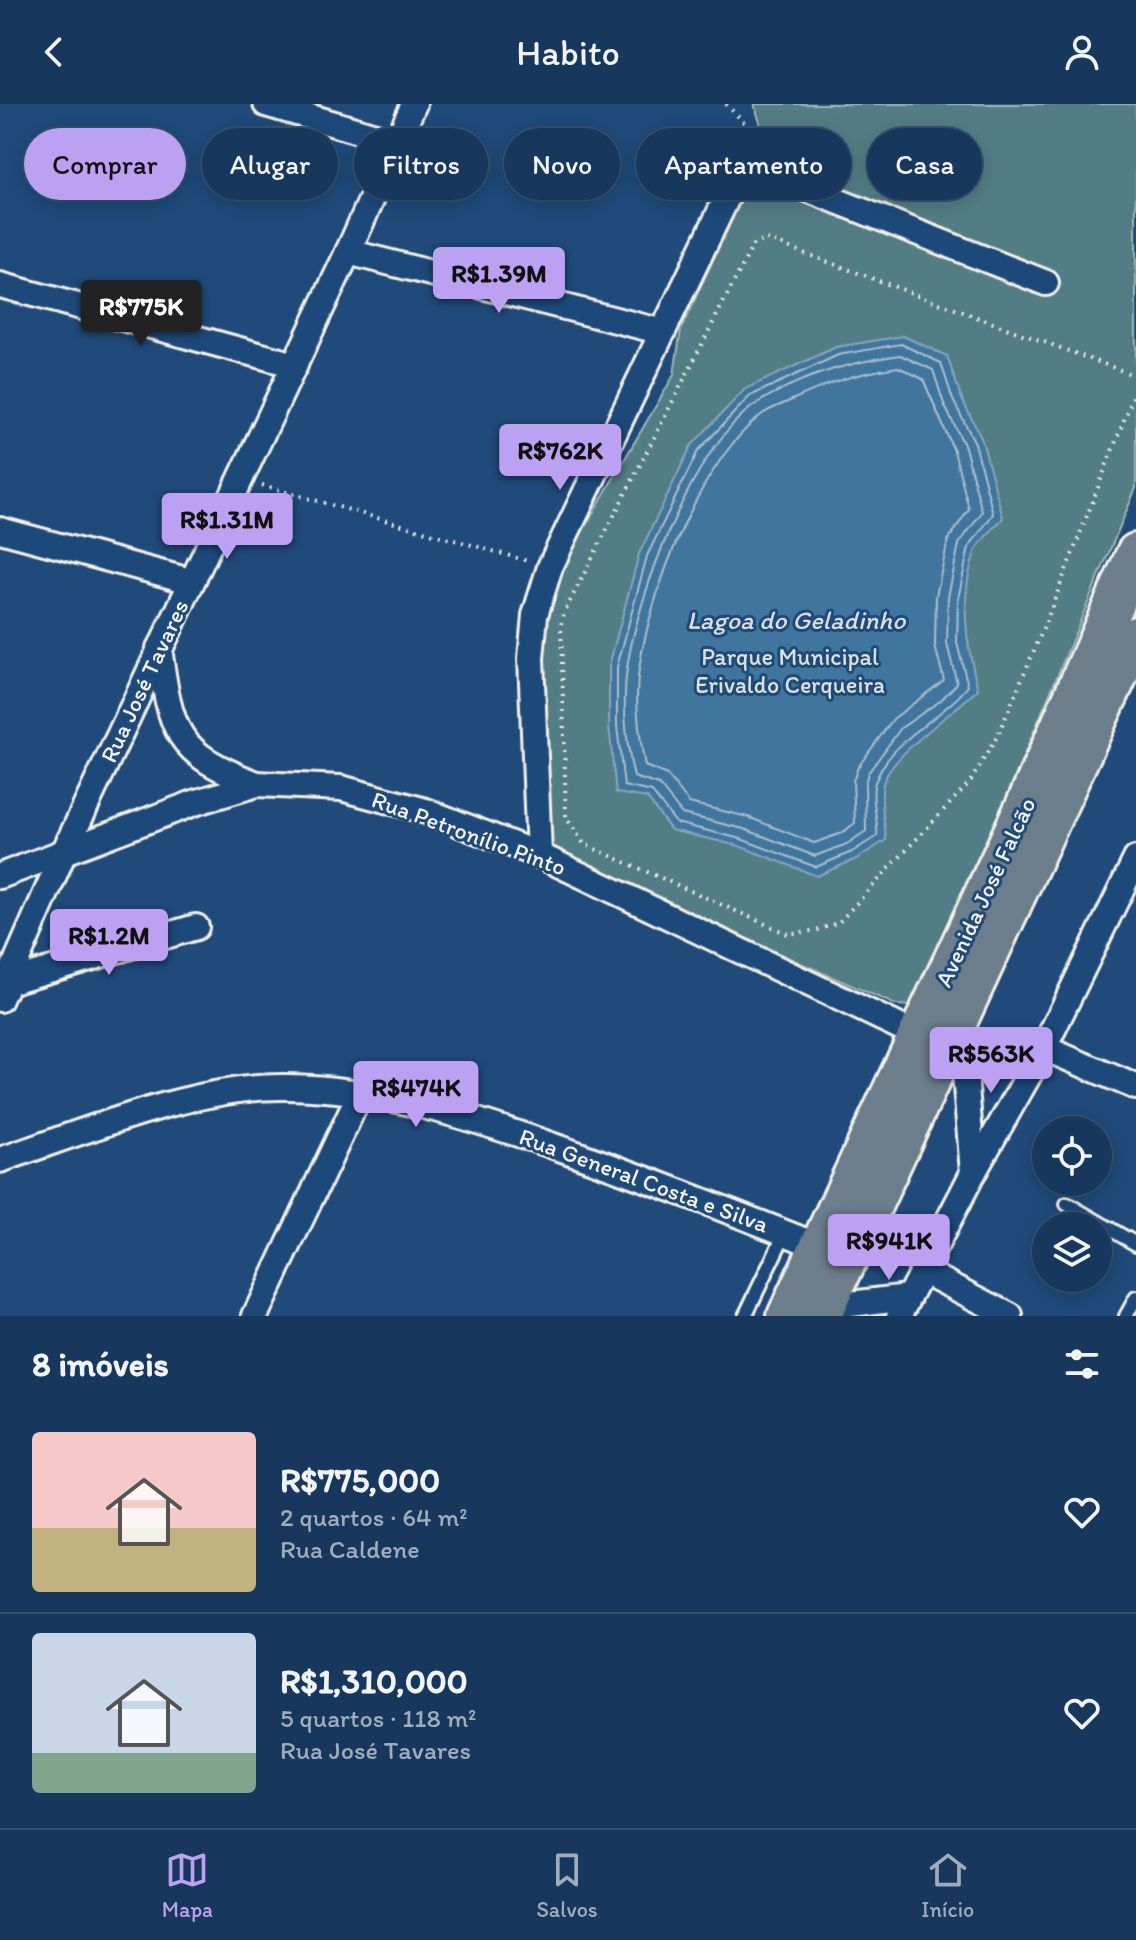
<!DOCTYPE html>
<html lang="pt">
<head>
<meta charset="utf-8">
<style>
	:root { --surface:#17385c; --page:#244365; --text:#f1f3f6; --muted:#9eacbb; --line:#365272; --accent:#bca0f2 }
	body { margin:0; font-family:Itim,sans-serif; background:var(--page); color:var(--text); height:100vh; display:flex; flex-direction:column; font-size:30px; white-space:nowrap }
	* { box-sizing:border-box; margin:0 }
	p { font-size:26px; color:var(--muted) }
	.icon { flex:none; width:44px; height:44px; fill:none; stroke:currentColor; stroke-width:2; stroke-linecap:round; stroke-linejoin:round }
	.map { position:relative; height:1212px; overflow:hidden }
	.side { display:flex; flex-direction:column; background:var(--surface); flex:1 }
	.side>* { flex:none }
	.banner { position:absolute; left:24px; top:24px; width:1088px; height:72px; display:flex; gap:16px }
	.tools { position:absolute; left:1032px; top:1012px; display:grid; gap:16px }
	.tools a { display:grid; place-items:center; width:80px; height:80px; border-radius:50%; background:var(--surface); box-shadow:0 4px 20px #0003,0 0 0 2px var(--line); font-size:40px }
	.price { position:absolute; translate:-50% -68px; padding:0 18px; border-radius:8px; background:var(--accent); color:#111; font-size:26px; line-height:52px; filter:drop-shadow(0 2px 4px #0008) }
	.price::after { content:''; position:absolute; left:50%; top:48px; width:24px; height:18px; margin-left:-12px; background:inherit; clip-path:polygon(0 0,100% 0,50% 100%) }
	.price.selected { background:#222; color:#fff }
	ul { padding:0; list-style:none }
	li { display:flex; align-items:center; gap:24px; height:200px; padding:0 32px }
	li+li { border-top:2px solid var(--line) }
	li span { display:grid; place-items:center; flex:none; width:224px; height:160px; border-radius:8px; color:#555 }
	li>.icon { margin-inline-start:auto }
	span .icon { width:96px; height:96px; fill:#fffc; stroke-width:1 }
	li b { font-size:34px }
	h2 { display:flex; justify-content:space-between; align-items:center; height:96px; padding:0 32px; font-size:34px }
	.pill { padding:0 28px; border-radius:36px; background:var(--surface); box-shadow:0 4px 20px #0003,0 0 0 2px var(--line); font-size:28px; line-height:72px }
	.pill.selected { background:var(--accent); color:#111 }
	header { display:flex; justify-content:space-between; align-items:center; height:104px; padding:0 32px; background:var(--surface); font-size:36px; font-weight:600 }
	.menu { display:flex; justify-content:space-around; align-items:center; height:112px; border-top:2px solid var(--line); background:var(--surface); font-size:22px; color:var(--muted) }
	.menu a { display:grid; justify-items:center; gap:4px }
	.menu .selected { color:var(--accent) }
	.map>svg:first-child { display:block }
</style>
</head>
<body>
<header><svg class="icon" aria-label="back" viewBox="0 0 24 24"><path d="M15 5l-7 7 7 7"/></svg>Habito<svg class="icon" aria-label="person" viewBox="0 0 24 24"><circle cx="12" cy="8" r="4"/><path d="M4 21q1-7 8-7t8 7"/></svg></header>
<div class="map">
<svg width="1136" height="1212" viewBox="0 0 1136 1212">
	<rect width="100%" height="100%" fill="#1f4a7a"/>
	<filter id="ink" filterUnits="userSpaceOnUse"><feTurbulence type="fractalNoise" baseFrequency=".0125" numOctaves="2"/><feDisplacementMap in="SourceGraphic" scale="16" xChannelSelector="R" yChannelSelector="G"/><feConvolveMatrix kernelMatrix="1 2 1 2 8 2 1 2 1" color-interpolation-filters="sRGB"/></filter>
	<g filter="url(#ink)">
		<polygon fill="#527d84" stroke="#a3b7b6" stroke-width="2" points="754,0 1136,0 1136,384 1006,694 912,902 896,901 551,749 546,736 540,540 549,484 674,271 681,225 767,40"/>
		<path fill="#41749e" stroke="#89a6bc" stroke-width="2" d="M903,232L947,252L961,293L982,336L1003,414C994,424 980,436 975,448C959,494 966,540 978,585C955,608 891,650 883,680C879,695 885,720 886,736L856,755L817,772L739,742L671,726L647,694L616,689L609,622V562L639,450L691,342L745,285L836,243Z"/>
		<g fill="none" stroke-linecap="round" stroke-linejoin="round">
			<g stroke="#acbfca" stroke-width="2">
				<path d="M901,240L941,259L953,296L975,339L993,410L969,443L958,495L957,539L968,582C941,616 894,632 876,676C869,691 879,716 877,732L852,748L816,763L741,735L676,719L652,688L624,682L617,622V563L647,452L698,347L750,292L838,251Z"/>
				<path d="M900,251L933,266L944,300L965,343L982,408L959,440L948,493L947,540L957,579L941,596L901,624L868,669L865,680L866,727L847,740L815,752L744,725L682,710L659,681L634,673C626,640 622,598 627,564C638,490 693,342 756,300C799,272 851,258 900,251Z"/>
				<path d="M898,263L923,275L954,347L969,405L948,436L936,492L935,542L944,576L893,615L858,663L853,677L855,719L842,729L814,739L748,713L689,699L667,671L645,662C639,631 634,596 639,565C651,486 698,362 761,311C770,304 784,300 794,295C834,277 854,270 898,263Z"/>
			</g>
			<g stroke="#f4f1e8" stroke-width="18">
				<g id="lane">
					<polyline points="1067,1100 1136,1140"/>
					<polyline points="745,1212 785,1129"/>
					<polyline points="1126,1212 1136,1194"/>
				</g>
			</g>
			<g stroke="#f4f1e8" stroke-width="30">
				<g id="street">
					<polyline points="266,0 396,38"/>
					<polyline points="348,148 663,228"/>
					<polyline points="0,181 295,261"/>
					<polyline points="0,426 190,477"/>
					<path d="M159,544C171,628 174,649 257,680"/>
					<polyline points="539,751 531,554 535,511 550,463 743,60 1046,179"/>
					<polyline points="0,772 194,699 257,680 341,684 426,707 539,751 919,932"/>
					<polyline points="8,878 196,823"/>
					<polyline points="0,895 64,748 348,148 414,0"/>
					<polyline points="961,920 973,1069"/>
					<polyline points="1044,944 1136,983"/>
					<path d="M0,1056C86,1027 197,981 287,983C383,984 476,1015 565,1046C651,1076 735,1109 820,1143"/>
					<polyline points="923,1167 1010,1212"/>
					<polyline points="826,1203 908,1193"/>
					<polyline points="255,1212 360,990"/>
					<polyline points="899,1212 973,1069 1044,944 1136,755"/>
				</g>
			</g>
			<g stroke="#f4f1e8" stroke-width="44">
				<g id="primary">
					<polyline points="787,1212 1027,698 1136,449"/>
					<polyline points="821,1212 1136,532"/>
				</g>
			</g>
			<g stroke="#f4f1e8" stroke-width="4" stroke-dasharray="2 6" stroke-linecap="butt">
				<polyline points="726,0 751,26 754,35 752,42"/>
				<polyline points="1136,272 766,135 753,141 564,509 561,521 566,713 584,740 788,830 818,826 839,818 970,678 998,631 1046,518 1136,285"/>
				<polyline points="262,381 531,458"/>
			</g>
			<use href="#lane" stroke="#1f4a7a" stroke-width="12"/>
			<use href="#street" stroke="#1f4a7a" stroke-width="24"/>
			<use href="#primary" stroke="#6c7d8b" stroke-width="38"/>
		</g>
	</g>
	<g text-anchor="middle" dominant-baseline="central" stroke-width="6" stroke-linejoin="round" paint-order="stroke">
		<g font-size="24" fill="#dce0d9" stroke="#1f4a7a">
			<text x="790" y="552">Parque Municipal<tspan x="790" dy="28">Erivaldo Cerqueira</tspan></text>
		</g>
		<g font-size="24" fill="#f4f1e8" stroke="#1f4a7a">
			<text transform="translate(144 577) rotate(-65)">Rua José Tavares</text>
			<text transform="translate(469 729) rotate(20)">Rua Petronílio Pinto</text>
			<text transform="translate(985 788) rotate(-65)">Avenida José Falcão</text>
			<text transform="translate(644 1076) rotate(20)">Rua General Costa e Silva</text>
		</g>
		<g font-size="26" font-style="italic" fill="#d9dedd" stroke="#1f4a7a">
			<text x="796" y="516">Lagoa do Geladinho</text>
		</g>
	</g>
</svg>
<div class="tools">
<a><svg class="icon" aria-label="locate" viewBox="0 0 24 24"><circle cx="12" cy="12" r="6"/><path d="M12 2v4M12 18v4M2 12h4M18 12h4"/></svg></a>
<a><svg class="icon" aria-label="layers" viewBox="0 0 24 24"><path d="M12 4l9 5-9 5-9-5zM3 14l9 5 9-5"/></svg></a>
</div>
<b class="price" style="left:499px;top:211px">R$1.39M</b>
<b class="price selected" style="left:141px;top:244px">R$775K</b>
<b class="price" style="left:560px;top:388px">R$762K</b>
<b class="price" style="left:227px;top:457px">R$1.31M</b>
<b class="price" style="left:109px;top:873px">R$1.2M</b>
<b class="price" style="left:991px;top:991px">R$563K</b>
<b class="price" style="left:416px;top:1025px">R$474K</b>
<b class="price" style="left:889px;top:1178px">R$941K</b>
<div class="banner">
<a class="pill selected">Comprar</a>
<a class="pill">Alugar</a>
<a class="pill">Filtros</a>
<a class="pill">Novo</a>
<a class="pill">Apartamento</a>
<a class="pill">Casa</a>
</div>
</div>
<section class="side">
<h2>8 imóveis<svg class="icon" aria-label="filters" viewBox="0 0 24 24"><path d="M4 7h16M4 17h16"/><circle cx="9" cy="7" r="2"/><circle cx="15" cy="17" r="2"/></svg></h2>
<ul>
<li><span style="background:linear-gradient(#f6c9c9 60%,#c2b280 0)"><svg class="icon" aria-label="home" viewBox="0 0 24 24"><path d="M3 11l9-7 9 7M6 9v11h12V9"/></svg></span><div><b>R$775,000</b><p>2 quartos · 64 m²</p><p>Rua Caldene</p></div><svg class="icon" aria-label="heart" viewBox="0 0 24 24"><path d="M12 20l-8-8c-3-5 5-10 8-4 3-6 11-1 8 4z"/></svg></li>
<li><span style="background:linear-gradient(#c9d6e8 75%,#7fa58c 0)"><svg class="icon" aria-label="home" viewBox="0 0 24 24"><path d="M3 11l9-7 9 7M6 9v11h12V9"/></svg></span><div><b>R$1,310,000</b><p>5 quartos · 118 m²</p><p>Rua José Tavares</p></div><svg class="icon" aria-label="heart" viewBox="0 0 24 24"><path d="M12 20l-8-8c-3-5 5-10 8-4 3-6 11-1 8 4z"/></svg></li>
</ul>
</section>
<nav class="menu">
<a class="selected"><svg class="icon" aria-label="map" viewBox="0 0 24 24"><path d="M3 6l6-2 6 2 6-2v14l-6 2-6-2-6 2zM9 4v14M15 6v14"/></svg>Mapa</a>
<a><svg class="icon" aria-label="saved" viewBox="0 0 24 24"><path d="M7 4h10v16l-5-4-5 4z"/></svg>Salvos</a>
<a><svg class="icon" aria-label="home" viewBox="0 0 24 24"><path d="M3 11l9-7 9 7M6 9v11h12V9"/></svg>Início</a>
</nav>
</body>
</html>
